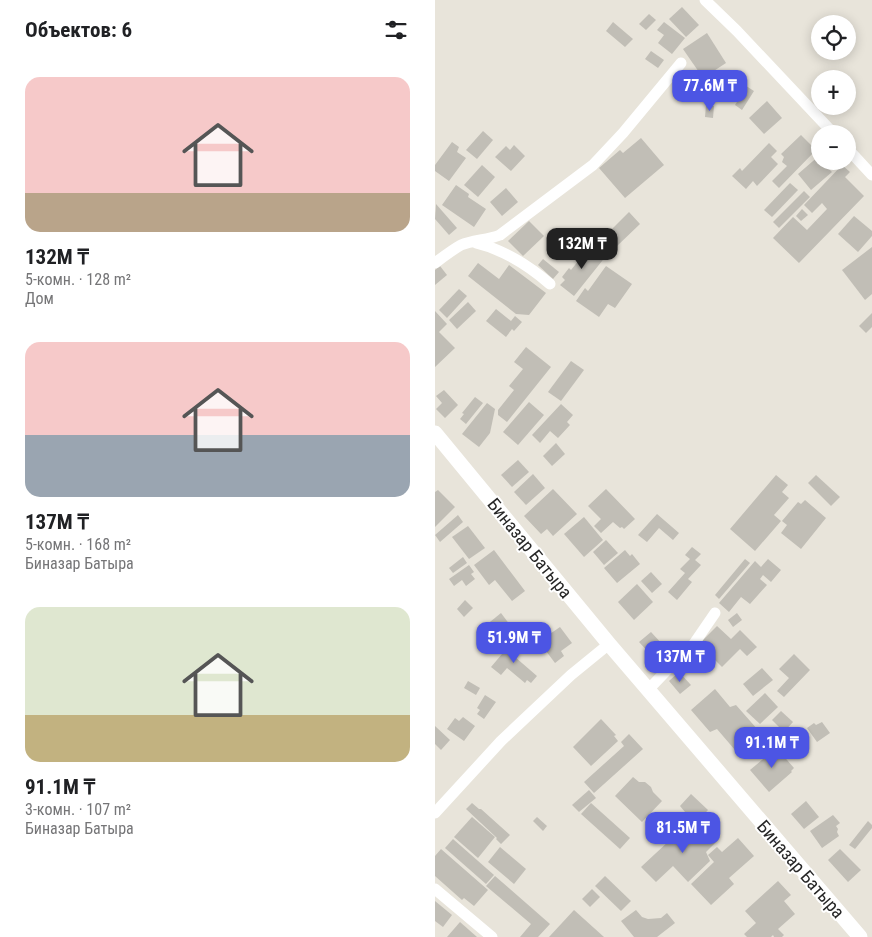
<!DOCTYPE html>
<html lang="ru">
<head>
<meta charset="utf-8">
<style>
	:root { --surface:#fff; --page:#f6f6f6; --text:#202124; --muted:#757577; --accent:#4c55e4 }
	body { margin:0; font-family:"Roboto Condensed",sans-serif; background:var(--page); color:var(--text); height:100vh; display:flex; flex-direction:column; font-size:19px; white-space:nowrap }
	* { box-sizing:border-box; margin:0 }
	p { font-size:16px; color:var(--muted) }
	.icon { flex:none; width:28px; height:28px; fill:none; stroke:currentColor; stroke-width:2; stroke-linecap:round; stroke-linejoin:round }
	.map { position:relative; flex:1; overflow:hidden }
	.drawer { display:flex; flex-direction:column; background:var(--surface); width:435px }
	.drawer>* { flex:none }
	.fabs { position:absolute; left:376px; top:15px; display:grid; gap:10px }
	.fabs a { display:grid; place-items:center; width:45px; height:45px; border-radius:50%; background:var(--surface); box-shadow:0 2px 12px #0003; font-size:25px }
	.price { position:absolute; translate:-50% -42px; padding:0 11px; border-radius:10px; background:var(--accent); color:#fff; font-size:16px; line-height:32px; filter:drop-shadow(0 1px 2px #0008) }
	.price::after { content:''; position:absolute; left:50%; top:30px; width:15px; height:11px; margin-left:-8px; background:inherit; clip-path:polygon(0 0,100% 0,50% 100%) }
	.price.active { background:#222; color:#fff }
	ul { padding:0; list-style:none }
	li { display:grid; align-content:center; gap:10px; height:265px; padding:0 25px }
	li span { display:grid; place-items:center; height:155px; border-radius:15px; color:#555 }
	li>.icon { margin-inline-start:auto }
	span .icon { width:90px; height:90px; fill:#fffc; stroke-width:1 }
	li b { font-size:21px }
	h2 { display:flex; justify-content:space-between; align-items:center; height:60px; padding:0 25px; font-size:21px }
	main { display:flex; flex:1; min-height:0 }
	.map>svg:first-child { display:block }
</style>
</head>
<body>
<main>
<section class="drawer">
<h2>Объектов: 6<svg class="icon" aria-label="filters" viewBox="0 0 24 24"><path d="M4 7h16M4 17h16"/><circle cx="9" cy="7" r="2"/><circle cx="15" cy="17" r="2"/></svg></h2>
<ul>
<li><span style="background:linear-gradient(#f6c9c9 75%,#b9a48a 0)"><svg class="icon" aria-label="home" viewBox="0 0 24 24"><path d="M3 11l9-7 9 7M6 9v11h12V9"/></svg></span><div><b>132M ₸</b><p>5-комн. · 128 m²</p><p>Дом</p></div></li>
<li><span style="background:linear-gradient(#f6c9c9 60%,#9aa5b1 0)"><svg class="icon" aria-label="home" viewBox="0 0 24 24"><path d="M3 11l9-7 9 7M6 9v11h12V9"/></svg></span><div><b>137M ₸</b><p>5-комн. · 168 m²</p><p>Биназар Батыра</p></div></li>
<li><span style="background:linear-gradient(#dfe7d0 70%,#c2b280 0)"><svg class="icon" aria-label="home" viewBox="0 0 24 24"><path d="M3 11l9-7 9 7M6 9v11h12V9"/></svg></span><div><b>91.1M ₸</b><p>3-комн. · 107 m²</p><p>Биназар Батыра</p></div></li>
</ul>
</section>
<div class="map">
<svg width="437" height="937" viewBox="0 0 437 937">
	<rect width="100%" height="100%" fill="#e8e4da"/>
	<g fill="#c1beb6">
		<polygon points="247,7 264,25 251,37 234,19"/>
		<polygon points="214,14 221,20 211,30 204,24"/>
		<polygon points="178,22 198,39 190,47 171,31"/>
		<polygon points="229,22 250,38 237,54 223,43 229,35 222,30"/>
		<polygon points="272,33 291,63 268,78 248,49"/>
		<polygon points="216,51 229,60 223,68 210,59"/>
		<polygon points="308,84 319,91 307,110 300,105 302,102 298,100"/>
		<polygon points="332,101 347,118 329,134 314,118"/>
		<polygon points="271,105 279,106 278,118 270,117"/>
		<polygon points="48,131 58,140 42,159 31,150"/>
		<polygon points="366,135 381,150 344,188 337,181 352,166 347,162 349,157 346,154"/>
		<polygon points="206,138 229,165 190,198 164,168 185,150 188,153"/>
		<polygon points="17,142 24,147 22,152 31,158 14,181 0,171 0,165"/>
		<polygon points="334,143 342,151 336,157 343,164 322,186 318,181 311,189 297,176 305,168 307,171"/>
		<polygon points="79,145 90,156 76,171 60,157 71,146 75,150"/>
		<polygon points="385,155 385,161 398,161 401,164 394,169 397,172 376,190 363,174"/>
		<polygon points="47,165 60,177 43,197 29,185"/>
		<polygon points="407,165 415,172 410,177 429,196 364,263 338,238 358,217 372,230 392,209 387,203 377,213 369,205"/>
		<polygon points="355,183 363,190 337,217 329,210"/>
		<polygon points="21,185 34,194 33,197 51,209 39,227 7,205"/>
		<polygon points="71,188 83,202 67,216 55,202"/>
		<polygon points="369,191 375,197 344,228 338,222"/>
		<polygon points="1,204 22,228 14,235 0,219"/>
		<polygon points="367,209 373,215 366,221 361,216"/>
		<polygon points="194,212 205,224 182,246 175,239 181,233 177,229"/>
		<polygon points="419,216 437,231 437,236 423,252 403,234"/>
		<polygon points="94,221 109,236 88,256 73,241"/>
		<polygon points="156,245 171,256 139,296 125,285 130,280 127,277 134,268 136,270"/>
		<polygon points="437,247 437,294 430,300 407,270"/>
		<polygon points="108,259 124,272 118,279 103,265"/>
		<polygon points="43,263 64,279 74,265 111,293 94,315 81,314 33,276"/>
		<polygon points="5,266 12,275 0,285 0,270"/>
		<polygon points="171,266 197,284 180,308 173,304 164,317 141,301 150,288 153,291"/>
		<polygon points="24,289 32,296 12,318 4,310"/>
		<polygon points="33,302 41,311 22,329 14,320"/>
		<polygon points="61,309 76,321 80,316 87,322 79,331 77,329 71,337 51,321"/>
		<polygon points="0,311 12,324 4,332 20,348 0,367"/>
		<polygon points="437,313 437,327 431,333 424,326"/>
		<polygon points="91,347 116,367 72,422 63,415 63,410 79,390 74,386 88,369 79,362"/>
		<polygon points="136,361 149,370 126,401 113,392"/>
		<polygon points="9,390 23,405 10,418 1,409 7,403 1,396"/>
		<polygon points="40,397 48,403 31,424 25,419 29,414 27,413"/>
		<polygon points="94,402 109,415 83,445 68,432"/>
		<polygon points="52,403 60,409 55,433 44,447 27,434"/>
		<polygon points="126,404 138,415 132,422 135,425 123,438 115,431 105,443 97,435"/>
		<polygon points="121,443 130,454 117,466 108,456"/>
		<polygon points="83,460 94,472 77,487 66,475"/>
		<polygon points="98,474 110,488 91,505 79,492"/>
		<polygon points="341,475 353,485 347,492 354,498 339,515 346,521 320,551 295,529"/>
		<polygon points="381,475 405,497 396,506 373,483"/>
		<polygon points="118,489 142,514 118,536 112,529 106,534 89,516"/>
		<polygon points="171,489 200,519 189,529 187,527 185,528 178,522 166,533 159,526 166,519 153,506"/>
		<polygon points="3,490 20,507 0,527 0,492"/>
		<polygon points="370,500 391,518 366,549 346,533 352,525 347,521 363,502 366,504"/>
		<polygon points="222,514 244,533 238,540 224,528 212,542 203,535"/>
		<polygon points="23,515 28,522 5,542 0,535"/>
		<polygon points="149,517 168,540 149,557 129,534"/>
		<polygon points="33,526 50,548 34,559 17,537"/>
		<polygon points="171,540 183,553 169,565 158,552"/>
		<polygon points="257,547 266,554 260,560 266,565 253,579 257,582 242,600 233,592 250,573 245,569 255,559 250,555"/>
		<polygon points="59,550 90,591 77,601 60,580 54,585 39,565"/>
		<polygon points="190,550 195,556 197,554 205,564 182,583 169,568"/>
		<polygon points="28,557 32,563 18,573 14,568"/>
		<polygon points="310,559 315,563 284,599 280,595"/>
		<polygon points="333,559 346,570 336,582 328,575 325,579 332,585 315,604 306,597 294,612 284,603 320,561 326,567"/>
		<polygon points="34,565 39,572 36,574 40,579 31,586 27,580 19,586 14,579"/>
		<polygon points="216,572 227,584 217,593 206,581"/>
		<polygon points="202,584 218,602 199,620 183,602"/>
		<polygon points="30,600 38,608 29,617 22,609"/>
		<polygon points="66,613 75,625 60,638 50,626"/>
		<polygon points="302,613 307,620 298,627 293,620"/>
		<polygon points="282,626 296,639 305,630 322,647 312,656 305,649 287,667 264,644"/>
		<polygon points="125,627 137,643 126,651 129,656 120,663 102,639 107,635 109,638"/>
		<polygon points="216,632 228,645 225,648 228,651 223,655 221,652 216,655 204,642"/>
		<polygon points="78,641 87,649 80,657 102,676 96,683 92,680 90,683 72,668 66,675 56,667"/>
		<polygon points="359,654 375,670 349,697 342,691 354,678 344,669"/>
		<polygon points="327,668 338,680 318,696 308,684"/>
		<polygon points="244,672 256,685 245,694 234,681"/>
		<polygon points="33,681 45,688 41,695 29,688"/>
		<polygon points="280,689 295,707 301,705 323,730 300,750 282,729 275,732 256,710"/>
		<polygon points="330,693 343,707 325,724 311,711"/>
		<polygon points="50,695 61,702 49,719 42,714 45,710 42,708"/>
		<polygon points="346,711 358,722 349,732 337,720"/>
		<polygon points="28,717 40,726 29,741 12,729 20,718 24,721"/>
		<polygon points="166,719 181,735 179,736 183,741 156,766 138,747"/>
		<polygon points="387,722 395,733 382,742 372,728 379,723 381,725"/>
		<polygon points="0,726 15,740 6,750 0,744"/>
		<polygon points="194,734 208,749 159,793 149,782 189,746 186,742"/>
		<polygon points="339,745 359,768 356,771 357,772 334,792 315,770 333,755 330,752"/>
		<polygon points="198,777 204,782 210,782 216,787 218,792 227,801 207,822 180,796"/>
		<polygon points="154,790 161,798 144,812 137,805"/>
		<polygon points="256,794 273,810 255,829 243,819 250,812 245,806"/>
		<polygon points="371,801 384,817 369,829 356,814"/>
		<polygon points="37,803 44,809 46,809 75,835 66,844 61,839 62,838 31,809"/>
		<polygon points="156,803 195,838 185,849 146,814"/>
		<polygon points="398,815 405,823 401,826 403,829 402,832 404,836 387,848 375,831"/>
		<polygon points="37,817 60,837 43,858 19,837"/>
		<polygon points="102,817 112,826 108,831 98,821"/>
		<polygon points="267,821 284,839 271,852 275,861 253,882 238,866 221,882 206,867 249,827 254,833"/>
		<polygon points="433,821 437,825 437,828 420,849 414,845"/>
		<polygon points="303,838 319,856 294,878 299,884 276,905 256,884 279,862 273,855 282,847 287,852"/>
		<polygon points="18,839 59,875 51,884 10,848"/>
		<polygon points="65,847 91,869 79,884 53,862"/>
		<polygon points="6,849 53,890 39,906 29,898 27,900 0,876 0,856"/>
		<polygon points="405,849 426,870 413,882 393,860"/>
		<polygon points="60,876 115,924 103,937 85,937 96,924 51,886"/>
		<polygon points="170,876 196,901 186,911 160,886"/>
		<polygon points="343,881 356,895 349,901 360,914 343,929 349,935 347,937 339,937 338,935 336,937 312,937 309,934 321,923 310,911"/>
		<polygon points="157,889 165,897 155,907 147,899"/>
		<polygon points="0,901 17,915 8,927 0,921"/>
		<polygon points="139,910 169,937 114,937"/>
		<polygon points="201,910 207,917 213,919 226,918 232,913 240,923 222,937 199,937 186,921"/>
		<polygon points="25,922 42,937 12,937"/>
	</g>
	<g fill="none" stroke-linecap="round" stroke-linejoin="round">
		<g stroke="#fff" stroke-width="11">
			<polyline points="270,0 302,31 399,134"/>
			<polyline points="412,148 437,175"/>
			<path d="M41,243C70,250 93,265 115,284"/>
			<path d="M0,263C8,257 17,250 26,245C38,240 53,240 65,235L158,165L188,133L246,63"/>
			<polyline points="213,690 234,668 256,648 280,613"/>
			<polyline points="0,813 66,741 136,675 174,644"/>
			<polyline points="0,889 57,937"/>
		</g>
		<polyline stroke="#fff" stroke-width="15" points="0,433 174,644 425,937"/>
	</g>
	<g text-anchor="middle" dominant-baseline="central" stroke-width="4" stroke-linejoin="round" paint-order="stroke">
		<g font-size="18" fill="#272727" stroke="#fff">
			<text transform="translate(95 548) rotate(51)">Биназар Батыра</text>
			<text transform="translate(366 869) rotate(49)">Биназар Батыра</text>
		</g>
	</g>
</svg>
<div class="fabs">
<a><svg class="icon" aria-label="locate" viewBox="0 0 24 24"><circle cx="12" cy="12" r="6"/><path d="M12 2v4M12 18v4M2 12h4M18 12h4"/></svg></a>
<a>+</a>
<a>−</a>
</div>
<b class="price" style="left:275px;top:112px">77.6M ₸</b>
<b class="price active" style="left:147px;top:270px">132M ₸</b>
<b class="price" style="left:79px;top:664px">51.9M ₸</b>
<b class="price" style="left:245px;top:683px">137M ₸</b>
<b class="price" style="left:337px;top:769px">91.1M ₸</b>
<b class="price" style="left:248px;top:854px">81.5M ₸</b>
</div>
</main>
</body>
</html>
